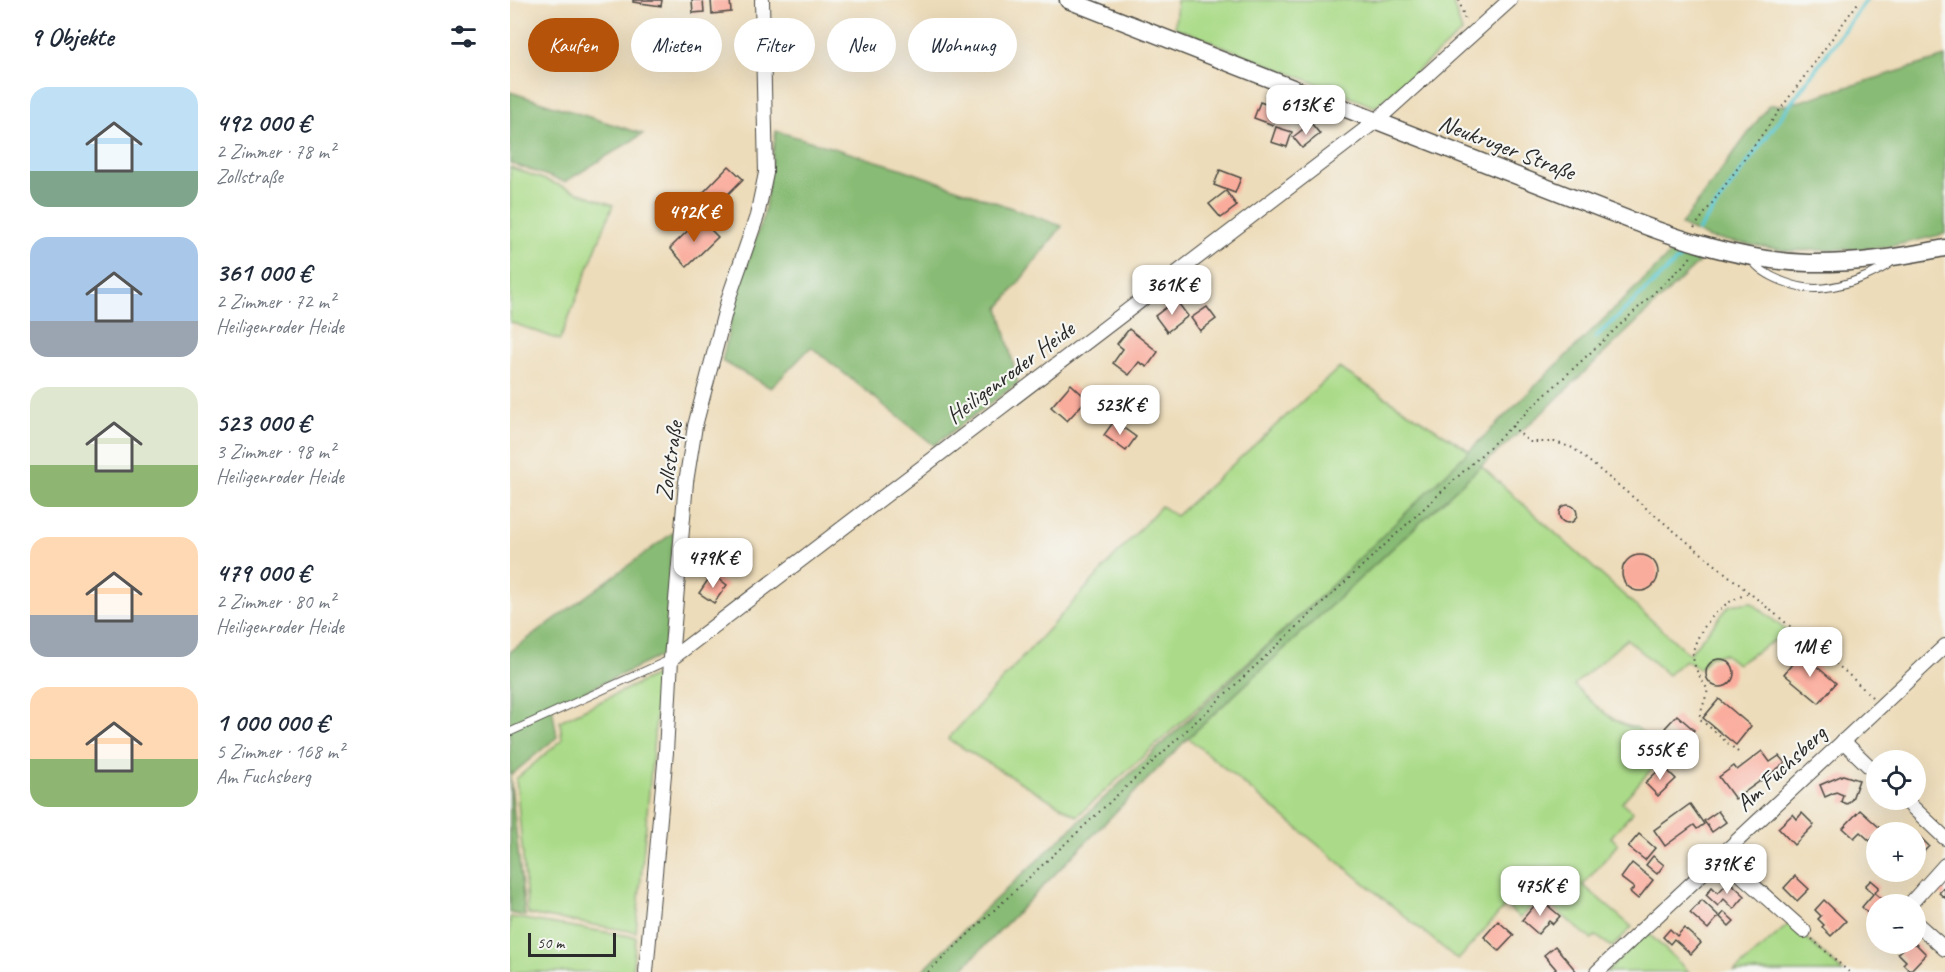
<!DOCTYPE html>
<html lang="de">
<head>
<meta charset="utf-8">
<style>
	:root { --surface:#fff; --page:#f6f6f7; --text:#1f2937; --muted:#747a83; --accent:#b45309 }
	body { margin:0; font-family:Caveat,sans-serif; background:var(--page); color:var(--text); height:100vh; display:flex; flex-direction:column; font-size:22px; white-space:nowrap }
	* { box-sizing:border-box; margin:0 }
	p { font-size:20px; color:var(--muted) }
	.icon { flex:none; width:33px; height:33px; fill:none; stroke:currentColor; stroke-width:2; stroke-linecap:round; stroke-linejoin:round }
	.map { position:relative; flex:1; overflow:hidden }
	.panel { display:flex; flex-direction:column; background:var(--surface); width:510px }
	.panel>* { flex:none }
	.top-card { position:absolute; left:18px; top:18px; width:570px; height:54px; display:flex; gap:12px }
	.fabs { position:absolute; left:1356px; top:750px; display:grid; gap:12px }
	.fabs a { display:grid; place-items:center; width:60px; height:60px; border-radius:50%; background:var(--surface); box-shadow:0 6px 24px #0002; font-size:30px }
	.scale { position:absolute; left:18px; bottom:15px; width:88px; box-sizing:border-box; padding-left:6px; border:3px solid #2b2b2b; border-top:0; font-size:16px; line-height:21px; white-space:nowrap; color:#2b2b2b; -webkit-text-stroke:4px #f6f6f2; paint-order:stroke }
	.price { position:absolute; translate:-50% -51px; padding:0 14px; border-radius:12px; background:#fff; color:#222; font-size:20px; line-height:39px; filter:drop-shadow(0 2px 3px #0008) }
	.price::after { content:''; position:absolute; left:50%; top:36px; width:18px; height:14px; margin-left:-9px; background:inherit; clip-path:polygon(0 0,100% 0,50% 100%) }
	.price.selected { background:var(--accent); color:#fff }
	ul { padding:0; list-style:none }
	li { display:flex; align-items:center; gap:18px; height:150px; padding:0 30px }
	li span { display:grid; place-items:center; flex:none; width:168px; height:120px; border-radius:18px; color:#555 }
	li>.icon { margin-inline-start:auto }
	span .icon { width:72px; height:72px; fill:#fffc; stroke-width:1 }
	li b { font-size:26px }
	h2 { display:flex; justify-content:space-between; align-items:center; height:72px; padding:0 30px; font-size:26px }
	.pill { padding:0 21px; border-radius:27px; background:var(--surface); box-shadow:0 6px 24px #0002; font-size:21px; line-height:54px }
	.pill.selected { background:var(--accent); color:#fff }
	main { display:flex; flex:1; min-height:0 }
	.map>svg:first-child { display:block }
</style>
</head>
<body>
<main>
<section class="panel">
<h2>9 Objekte<svg class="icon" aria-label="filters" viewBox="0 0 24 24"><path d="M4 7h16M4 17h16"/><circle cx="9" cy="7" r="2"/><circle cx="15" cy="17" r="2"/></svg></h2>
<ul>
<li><span style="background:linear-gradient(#bfe0f5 70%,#7fa58c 0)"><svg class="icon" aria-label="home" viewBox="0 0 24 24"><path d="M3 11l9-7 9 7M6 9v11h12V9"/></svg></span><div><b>492 000 €</b><p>2 Zimmer · 78 m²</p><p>Zollstraße</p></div></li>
<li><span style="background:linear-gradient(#a9c7e8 70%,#9aa5b1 0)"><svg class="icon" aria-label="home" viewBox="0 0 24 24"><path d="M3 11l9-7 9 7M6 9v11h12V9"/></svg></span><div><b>361 000 €</b><p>2 Zimmer · 72 m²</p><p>Heiligenroder Heide</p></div></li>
<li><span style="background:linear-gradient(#dfe7d0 65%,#8fb573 0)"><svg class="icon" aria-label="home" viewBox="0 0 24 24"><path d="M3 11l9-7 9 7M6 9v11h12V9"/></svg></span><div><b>523 000 €</b><p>3 Zimmer · 98 m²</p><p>Heiligenroder Heide</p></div></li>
<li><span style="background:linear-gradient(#ffd9b3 65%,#9aa5b1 0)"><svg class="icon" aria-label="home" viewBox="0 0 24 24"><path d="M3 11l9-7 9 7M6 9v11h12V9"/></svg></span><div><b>479 000 €</b><p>2 Zimmer · 80 m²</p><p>Heiligenroder Heide</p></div></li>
<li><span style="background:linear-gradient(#ffd9b3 60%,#8fb573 0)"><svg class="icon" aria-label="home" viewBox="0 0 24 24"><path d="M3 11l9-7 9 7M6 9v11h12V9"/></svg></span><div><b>1 000 000 €</b><p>5 Zimmer · 168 m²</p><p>Am Fuchsberg</p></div></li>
</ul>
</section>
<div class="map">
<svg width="1435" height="972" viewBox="0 0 1435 972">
	<rect width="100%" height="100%" fill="#f6f6f2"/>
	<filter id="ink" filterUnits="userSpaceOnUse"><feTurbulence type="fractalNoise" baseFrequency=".0167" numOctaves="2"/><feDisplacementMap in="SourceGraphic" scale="12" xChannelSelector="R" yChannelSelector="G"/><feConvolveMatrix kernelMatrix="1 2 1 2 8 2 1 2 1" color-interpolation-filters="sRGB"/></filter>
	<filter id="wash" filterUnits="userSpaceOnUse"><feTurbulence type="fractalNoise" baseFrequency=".008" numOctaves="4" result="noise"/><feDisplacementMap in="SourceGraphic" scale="24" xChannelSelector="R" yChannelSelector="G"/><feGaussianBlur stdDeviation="1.35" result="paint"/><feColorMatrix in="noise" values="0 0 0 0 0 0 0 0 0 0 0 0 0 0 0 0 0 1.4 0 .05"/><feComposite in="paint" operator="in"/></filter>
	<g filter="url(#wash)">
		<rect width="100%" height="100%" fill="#eddcb9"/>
		<g fill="#abdb89" stroke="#6b835a" stroke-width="1.5">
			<polygon points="667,0 942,0 952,32 865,107 665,27"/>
			<polygon points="0,167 103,205 50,340 0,322"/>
			<polygon points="829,368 960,451 809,598 567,816 438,739 651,506 666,516"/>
			<path d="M971,466L1179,654L1220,605L1241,602L1278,632L1227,664L1214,654L1200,656L1190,669L1175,660L1158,675L1117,639L1064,685C1077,698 1108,729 1126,727L1156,753L1112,802L1123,812L1101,837L1108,844L1073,885L1122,927L1102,947L1086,936L1081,939L1030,897L1010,918L996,905L948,960L678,738Z"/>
			<polygon points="150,673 126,932 18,914 6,779 52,740 50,721"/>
			<polygon points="0,917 126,937 122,972 0,972"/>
			<polygon points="1280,923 1333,972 1224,972"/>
			<polygon points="1137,932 1179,972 1096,972"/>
		</g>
		<g fill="#88bb75" stroke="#5a7350" stroke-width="1.5">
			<polygon points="1435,57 1435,234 1373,248 1279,251 1199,238 1171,225 1259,105 1274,105 1291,101"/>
			<polygon points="0,92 133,134 55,182 0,163"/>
			<polygon points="266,131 390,168 552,226 489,308 508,383 424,445 301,347 261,388 212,361 228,290 254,214"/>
			<polygon points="1170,253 1189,262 1032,413 971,466 678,738 449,972 411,972 475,909 809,598 1160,254"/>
			<polygon points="164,532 155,654 42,707 47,737 0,776 15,916 0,913 0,652"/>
		</g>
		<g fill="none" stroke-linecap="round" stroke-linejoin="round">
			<g stroke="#5ac7d1" stroke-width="4">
				<polyline points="1188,231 1356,0"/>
				<polyline points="1085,338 1175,253"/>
			</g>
		</g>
		<g id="blocks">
			<g fill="#faac9c">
				<polygon points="123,0 152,0 151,6 123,2"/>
				<polygon points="182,0 193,0 194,12 183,13"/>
				<polygon points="201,0 220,0 221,12 202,14"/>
				<polygon points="750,102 769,109 763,125 744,118"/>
				<polygon points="801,123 810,134 792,148 783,137"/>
				<polygon points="766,127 782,132 777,147 761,142"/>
				<polygon points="219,166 233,179 201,211 188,198"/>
				<polygon points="710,170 731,178 725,193 704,185"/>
				<polygon points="716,191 727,206 711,218 699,204"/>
				<polygon points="190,219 208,237 177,267 160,248"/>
				<polygon points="666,300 678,316 657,332 645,316"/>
				<polygon points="697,307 706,319 690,331 681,318"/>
				<polygon points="619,329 648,352 637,367 629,362 619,375 603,363 613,349 607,344"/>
				<polygon points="561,384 577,399 557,421 541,407"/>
				<polygon points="610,392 632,408 622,422 600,406"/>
				<polygon points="604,421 626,437 616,451 594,435"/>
				<circle cx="1058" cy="514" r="9"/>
				<circle cx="1130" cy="573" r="18"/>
				<polygon points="202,574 217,585 204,603 189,593"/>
				<polygon points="1291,653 1326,683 1309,703 1274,674"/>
				<circle cx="1210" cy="673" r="14"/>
				<polygon points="1209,699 1241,726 1226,745 1193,718"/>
				<polygon points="1167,715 1184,730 1172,743 1155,728"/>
				<polygon points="1252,751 1260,762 1269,756 1275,763 1225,799 1209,777 1224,766 1227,770"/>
				<polygon points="1153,766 1166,779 1148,796 1135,783"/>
				<polygon points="1333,775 1349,780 1342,799 1337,804 1331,802 1333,795 1326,792 1315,797 1310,785"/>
				<polygon points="1180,804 1194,824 1187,829 1184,825 1155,846 1144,830"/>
				<polygon points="1350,810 1371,829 1360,841 1350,832 1344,838 1333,828"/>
				<polygon points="1208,811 1216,822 1202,832 1194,821"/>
				<polygon points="1292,813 1304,825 1284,845 1268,828 1283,814 1287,819"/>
				<polygon points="1406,833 1419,846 1406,860"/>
				<polygon points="1129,834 1145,848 1135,860 1118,847"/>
				<polygon points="1143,856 1154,865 1147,874 1136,865"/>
				<polygon points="1122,863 1143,880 1128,899 1120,892 1124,888 1111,878"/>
				<polygon points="1285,876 1299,889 1287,901 1274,888"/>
				<polygon points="1361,880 1369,887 1365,893 1378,904 1366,904 1366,920 1365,922 1352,907 1363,894 1355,886"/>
				<polygon points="1219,881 1235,896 1224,909 1214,899 1208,906 1196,895 1202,887 1208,893"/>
				<polygon points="1435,886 1435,898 1429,893"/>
				<polygon points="1030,899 1050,916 1043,924 1039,921 1028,934 1012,920"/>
				<polygon points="1192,900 1209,916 1198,929 1180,913"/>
				<polygon points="1314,900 1336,921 1321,936 1312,927 1314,925 1308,919 1311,916 1305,910"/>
				<polygon points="1214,912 1224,921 1219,926 1210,917"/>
				<polygon points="988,921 1004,935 989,951 974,937"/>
				<polygon points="1174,928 1191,943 1181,954 1164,939 1160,944 1153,937 1160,929 1167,936"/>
				<polygon points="1397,944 1406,944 1416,954 1400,971 1393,964 1396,961 1388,953"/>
				<polygon points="1045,946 1067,972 1043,972 1046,969 1034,955"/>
			</g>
		</g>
	</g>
	<g filter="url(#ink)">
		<use href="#blocks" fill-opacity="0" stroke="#484640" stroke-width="1.5"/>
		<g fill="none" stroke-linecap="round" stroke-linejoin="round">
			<g stroke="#484640" stroke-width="9">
				<g id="service">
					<path d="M1241,259C1253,277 1290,291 1313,288C1334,286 1366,275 1383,261"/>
					<polyline points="0,732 161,659"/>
				</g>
			</g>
			<g stroke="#484640" stroke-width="16">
				<g id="minor">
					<polyline points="161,659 866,121 1000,0"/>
					<polyline points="1333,741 1366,773"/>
					<polyline points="1395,800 1435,838"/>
					<polyline points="1210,856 1294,931"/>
					<polyline points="1400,904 1435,865"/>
					<polyline points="1406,923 1435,949"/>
					<polyline points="136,972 156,752 161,659 176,482 185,426 219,297 247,216 256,173 252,0"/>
					<polyline points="1087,972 1435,646"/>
				</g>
			</g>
			<g stroke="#484640" stroke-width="19">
				<path id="tertiary" d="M558,0L1107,215C1167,239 1233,261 1298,263C1345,264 1389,257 1435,248"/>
			</g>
			<g stroke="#484640" stroke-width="2" stroke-dasharray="1.5 4.5" stroke-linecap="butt">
				<polyline points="949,0 956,23"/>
				<polyline points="1184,228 1350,0"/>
				<polyline points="1002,426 1019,442 1045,442 1063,448 1337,673 1362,697"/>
				<path d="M1228,752L1189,718L1198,690C1191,679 1184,669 1183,656C1182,639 1204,611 1218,603C1224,599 1232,596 1239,593"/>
				<polyline points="1302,939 1339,972"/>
				<polyline points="418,972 1095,339 1179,260 1181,256"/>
			</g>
			<use href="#service" stroke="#fff" stroke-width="7"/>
			<use href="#minor" stroke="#fff" stroke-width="14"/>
			<use href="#tertiary" stroke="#fff" stroke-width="16"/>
		</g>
	</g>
	<g text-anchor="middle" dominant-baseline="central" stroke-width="4.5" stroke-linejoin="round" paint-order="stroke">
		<g font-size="24" fill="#2b2b2b" stroke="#f6f6f2">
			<text transform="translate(997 147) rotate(21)">Neukruger Straße</text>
			<text transform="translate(500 372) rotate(-37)">Heiligenroder Heide</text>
			<text transform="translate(159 461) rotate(-82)">Zollstraße</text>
			<text transform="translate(1271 768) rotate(-43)">Am Fuchsberg</text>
		</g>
	</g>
</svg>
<div class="fabs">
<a><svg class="icon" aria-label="locate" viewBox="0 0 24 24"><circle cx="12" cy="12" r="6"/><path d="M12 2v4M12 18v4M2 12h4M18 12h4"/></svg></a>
<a>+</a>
<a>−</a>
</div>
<div class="scale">50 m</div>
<b class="price" style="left:796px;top:136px">613K €</b>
<b class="price selected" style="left:184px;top:243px">492K €</b>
<b class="price" style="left:662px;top:316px">361K €</b>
<b class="price" style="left:610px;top:436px">523K €</b>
<b class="price" style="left:203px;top:589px">479K €</b>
<b class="price" style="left:1300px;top:678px">1M €</b>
<b class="price" style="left:1150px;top:781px">555K €</b>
<b class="price" style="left:1217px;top:895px">379K €</b>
<b class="price" style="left:1030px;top:917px">475K €</b>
<div class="top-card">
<a class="pill selected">Kaufen</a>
<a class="pill">Mieten</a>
<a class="pill">Filter</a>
<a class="pill">Neu</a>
<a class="pill">Wohnung</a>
</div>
</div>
</main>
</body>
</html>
